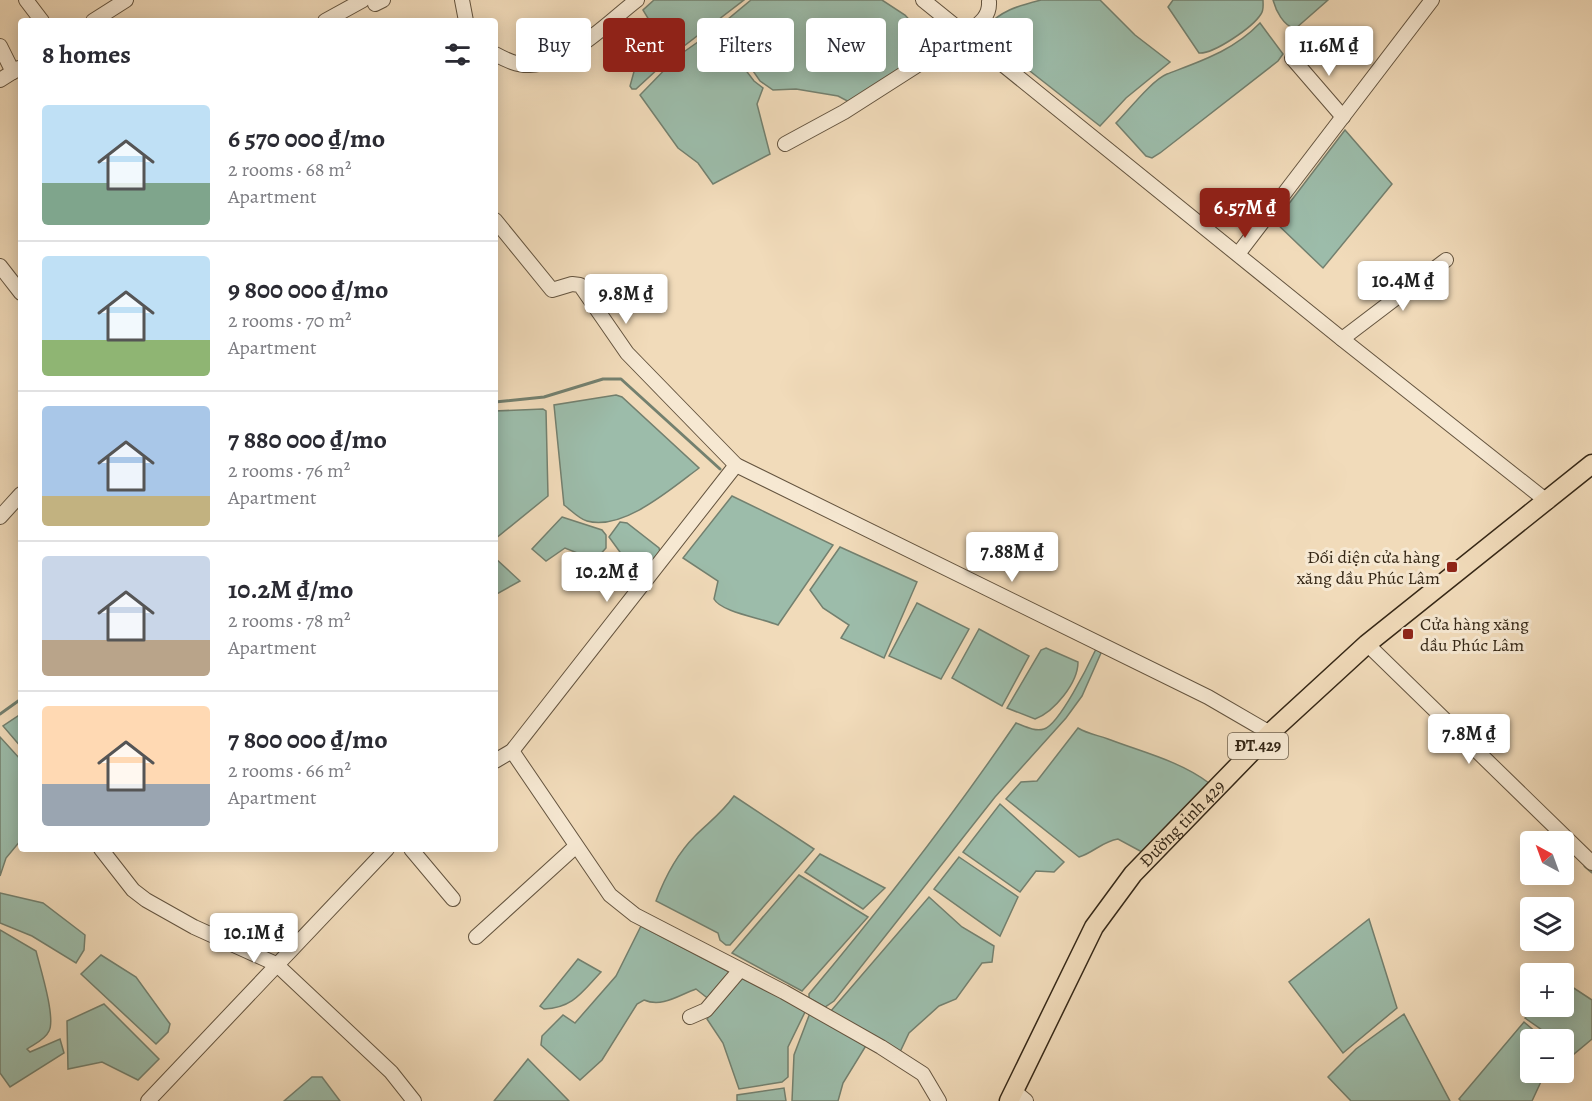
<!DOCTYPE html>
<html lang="en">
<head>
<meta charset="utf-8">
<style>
	:root { --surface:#fff; --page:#f7f7f7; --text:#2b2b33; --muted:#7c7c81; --line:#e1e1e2; --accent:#8f2418 }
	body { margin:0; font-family:Alegreya,serif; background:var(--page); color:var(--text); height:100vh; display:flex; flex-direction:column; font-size:22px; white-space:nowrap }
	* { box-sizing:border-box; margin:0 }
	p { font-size:20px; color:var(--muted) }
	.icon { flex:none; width:33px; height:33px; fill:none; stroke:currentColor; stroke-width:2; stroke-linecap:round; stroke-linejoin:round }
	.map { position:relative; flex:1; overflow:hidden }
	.panel { position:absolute; left:18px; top:18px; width:480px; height:834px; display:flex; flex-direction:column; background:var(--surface); border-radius:6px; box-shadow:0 3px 15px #0003 }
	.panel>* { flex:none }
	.top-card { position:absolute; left:516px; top:18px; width:570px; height:54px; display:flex; gap:12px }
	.needle { width:39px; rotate:319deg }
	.fabs { position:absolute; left:1520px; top:831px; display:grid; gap:12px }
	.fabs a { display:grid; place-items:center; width:54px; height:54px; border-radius:6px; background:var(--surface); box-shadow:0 3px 15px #0003; font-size:30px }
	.price { position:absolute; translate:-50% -51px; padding:0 14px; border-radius:6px; background:#fff; color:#222; font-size:20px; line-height:39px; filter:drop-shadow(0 2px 3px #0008) }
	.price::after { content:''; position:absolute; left:50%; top:36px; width:18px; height:14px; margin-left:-9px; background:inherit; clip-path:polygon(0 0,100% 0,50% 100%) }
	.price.active { background:var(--accent); color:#fff }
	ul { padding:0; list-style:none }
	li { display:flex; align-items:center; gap:18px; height:150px; padding:0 24px }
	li+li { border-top:2px solid var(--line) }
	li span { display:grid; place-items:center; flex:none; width:168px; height:120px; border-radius:6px; color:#555 }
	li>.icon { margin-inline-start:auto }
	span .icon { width:72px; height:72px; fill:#fffc; stroke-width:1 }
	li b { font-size:26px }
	h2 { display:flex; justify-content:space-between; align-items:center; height:72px; padding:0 24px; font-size:26px }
	.pill { padding:0 21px; border-radius:6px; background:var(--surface); box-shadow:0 3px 15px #0003; font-size:21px; line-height:54px }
	.pill.active { background:var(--accent); color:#fff }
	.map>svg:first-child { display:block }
</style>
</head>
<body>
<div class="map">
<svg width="1592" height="1101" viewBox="0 0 1592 1101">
	<rect width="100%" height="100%" fill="#f1dbba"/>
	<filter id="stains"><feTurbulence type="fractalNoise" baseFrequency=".00333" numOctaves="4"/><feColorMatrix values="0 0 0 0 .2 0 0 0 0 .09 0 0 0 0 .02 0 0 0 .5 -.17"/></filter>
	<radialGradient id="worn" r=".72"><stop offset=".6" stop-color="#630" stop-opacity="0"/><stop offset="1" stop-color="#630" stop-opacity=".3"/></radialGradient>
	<g fill="#9cbcaa" stroke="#73806f" stroke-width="1.5">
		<path d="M654,0H744L684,46C663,45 653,27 643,10Z"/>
		<polygon points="751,0 882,0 905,15 921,32 923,56 851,103 838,96 796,89 773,90 760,81 721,25"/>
		<path d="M1041,0H1100L1135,35L1170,62L1126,98L1100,126L984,35V29C1001,10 1018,6 1041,0Z"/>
		<path d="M1173,0H1263C1263,5 1264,10 1261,14C1253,27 1214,54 1199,53L1168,7Z"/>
		<path d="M1273,0H1328L1295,29C1283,25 1276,11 1273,0Z"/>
		<polygon points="633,20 673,55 636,89 632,89 630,86 635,68 606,34"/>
		<path d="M1260,23L1283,54L1278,61L1160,153L1152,158L1146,156L1116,123C1128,111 1152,80 1167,74C1201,61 1233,51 1260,23Z"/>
		<polygon points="715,30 754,81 763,88 757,104 770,154 713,184 698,163 678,148 640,95 678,56"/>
		<polygon points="1345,130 1392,184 1323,268 1275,222"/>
		<path d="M616,395L622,397L699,468C671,489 623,531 587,521C579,519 571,510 564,505L554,405Z"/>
		<polygon points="543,409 546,411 548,496 495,539 495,411"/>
		<path d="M732,496L833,545L778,625C761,618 721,612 714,599L718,581L683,558Z"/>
		<polygon points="562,517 602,530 606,535 606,548 595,560 565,548 546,561 532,549"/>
		<polygon points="620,522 627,523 659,548 660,552 642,576 636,574 609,537"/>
		<polygon points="840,547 917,582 884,658 841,638 849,625 823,608 810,590"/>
		<polygon points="495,558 520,581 495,595"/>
		<polygon points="917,603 969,629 941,679 889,656"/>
		<polygon points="979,629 1029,656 1002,706 952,678"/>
		<path d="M1046,648L1078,662C1078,683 1054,712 1035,719L1007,708L1041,650Z"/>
		<path d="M1096,649L1101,653L1082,696L1066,718L995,797L834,1001L825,1007L809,998V994C882,907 952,817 1016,723C1024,726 1035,732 1044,729C1059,725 1089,664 1096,649Z"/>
		<polygon points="21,714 21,747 3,726"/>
		<path d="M1078,728C1088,734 1097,735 1108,739C1142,752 1180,761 1209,783L1142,852L1118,839C1103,841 1093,853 1079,857L1006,799L1021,782L1037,781Z"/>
		<polygon points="0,737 21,760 21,840 6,858 0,876"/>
		<path d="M734,796L814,849L730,945H726L720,940L718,933L656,901C665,877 676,855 695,836C709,822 722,813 734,796Z"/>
		<polygon points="1000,804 1064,862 1054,872 1036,871 1020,892 963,852"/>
		<polygon points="820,854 885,888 863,909 805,872"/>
		<polygon points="959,857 1018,897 1000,936 934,889"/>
		<polygon points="799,875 868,917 802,991 732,953"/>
		<polygon points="0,893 43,903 85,935 84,950 76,963 32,936 0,923"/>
		<polygon points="929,897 962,927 994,946 992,962 982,963 956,999 939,1006 909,1033 900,1052 830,1012"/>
		<polygon points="1369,919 1397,1008 1343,1053 1289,982"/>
		<path d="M641,926L735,975L710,1000L696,989C679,995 662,1008 644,1000L637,1004L602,1060L580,1080L541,1045L542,1036L563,1015L575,1023L616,976Z"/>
		<path d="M0,930L36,951C40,967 56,1018 49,1031C45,1040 34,1044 27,1049L30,1052L60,1039L64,1053L10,1087L0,1073Z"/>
		<polygon points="101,955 136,977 170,1024 168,1032 156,1044 81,974"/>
		<path d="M578,959L601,972C582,992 573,1008 544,1009L540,1006Z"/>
		<polygon points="741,978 806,1010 788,1047 788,1077 782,1082 739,1089 723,1043 707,1019"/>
		<polygon points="1563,981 1592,1000 1592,1039 1574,1054 1563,1046 1563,1040 1555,1039 1525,1018 1534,1007 1563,1006"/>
		<polygon points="104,1004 159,1059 138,1080 102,1062 68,1069 67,1021"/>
		<polygon points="810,1013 867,1044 843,1083 838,1101 792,1101 794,1055"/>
		<polygon points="1404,1014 1450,1101 1351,1101 1328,1077 1356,1049"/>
		<polygon points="1524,1022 1544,1039 1530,1040 1530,1072 1545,1073 1532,1101 1461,1101 1459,1099"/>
		<polygon points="528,1059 569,1101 494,1101"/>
		<polygon points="312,1077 322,1077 340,1101 284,1101"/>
		<polygon points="784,1088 786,1101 737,1101 737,1095"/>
	</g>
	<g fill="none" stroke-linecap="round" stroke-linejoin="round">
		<g stroke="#73806f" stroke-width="3">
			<polyline points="495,402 544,397 603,379 621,379 720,469"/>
			<polyline points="0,714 21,699"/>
			<polyline points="1585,866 1592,872"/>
		</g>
		<g stroke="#64543f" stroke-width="16">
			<g id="minor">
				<polyline points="26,0 42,21"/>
				<polyline points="462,0 466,21"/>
				<polyline points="923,0 1342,339 1548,502"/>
				<polyline points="375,4 383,0"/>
				<polyline points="93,21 126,0"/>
				<polyline points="325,21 363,0"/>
				<polyline points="0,46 13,72"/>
				<path d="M495,54C506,60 518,66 530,65C570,63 607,23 637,0"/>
				<polyline points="1292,58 1343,117"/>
				<polyline points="0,80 19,68"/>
				<path d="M785,144L844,112L966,34C977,25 990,18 989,2"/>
				<polyline points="495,220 552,290 572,284 580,285 627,353 736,465 1208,697 1270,733"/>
				<polyline points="1238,254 1432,0"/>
				<polyline points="0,266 21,293"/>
				<polyline points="1342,339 1446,260"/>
				<polyline points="0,517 21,494"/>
				<polyline points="1367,644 1592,863"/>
				<polyline points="512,751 610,895 635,915 784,992 881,1047 923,1074 939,1101"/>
				<polyline points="495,761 512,751 736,465"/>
				<polyline points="101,849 133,890 146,900 194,927 276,964 391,1072 414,1101"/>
				<polyline points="411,849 453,899"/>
				<polyline points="476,937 575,847"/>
				<polyline points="690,1017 706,1010 740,970"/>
				<polyline points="1014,1091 1026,1101"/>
				<polyline points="148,1101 387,849"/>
			</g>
		</g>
		<g stroke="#352716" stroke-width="21">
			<g id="major">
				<path id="s1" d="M1009,1101L1094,927L1133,874L1270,733L1367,644L1592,464"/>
			</g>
		</g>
		<use href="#minor" stroke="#f6e8d2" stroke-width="14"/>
		<use href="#major" stroke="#f1dbba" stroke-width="18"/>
	</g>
	<g fill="#8f2418" stroke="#f6e8d2" stroke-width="2">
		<rect x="1446" y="561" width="12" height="12" rx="3"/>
		<rect x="1402" y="628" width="12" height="12" rx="3"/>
	</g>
	<g text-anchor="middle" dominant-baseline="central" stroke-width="6" stroke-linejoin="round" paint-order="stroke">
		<rect fill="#f6e8d2" stroke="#6f614e" stroke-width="1.5" x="1228" y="733" width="60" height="26" rx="4.5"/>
		<g font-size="16" font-weight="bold" fill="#352716">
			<text x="1258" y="746">ĐT.429</text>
		</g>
		<g font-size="18" fill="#352716" stroke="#f6e8d2" text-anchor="end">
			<text x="1440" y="557">Đối diện cửa hàng<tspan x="1440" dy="21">xăng dầu Phúc Lâm</tspan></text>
			<text x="1420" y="624" text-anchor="start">Cửa hàng xăng<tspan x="1420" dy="21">dầu Phúc Lâm</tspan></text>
		</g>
		<g font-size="18" fill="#352716" stroke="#f6e8d2">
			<text stroke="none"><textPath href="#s1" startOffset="330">Đường tỉnh 429</textPath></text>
		</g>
	</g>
	<rect width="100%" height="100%" filter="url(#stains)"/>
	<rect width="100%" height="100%" fill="url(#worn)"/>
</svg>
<div class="fabs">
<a><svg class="needle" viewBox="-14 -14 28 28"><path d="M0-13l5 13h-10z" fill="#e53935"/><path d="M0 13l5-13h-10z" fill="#7c7c81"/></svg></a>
<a><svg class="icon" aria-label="layers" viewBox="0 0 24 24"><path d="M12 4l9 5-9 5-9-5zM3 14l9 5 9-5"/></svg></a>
<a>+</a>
<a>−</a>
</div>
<b class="price" style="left:1329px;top:77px">11.6M ₫</b>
<b class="price active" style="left:1245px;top:239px">6.57M ₫</b>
<b class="price" style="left:1403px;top:312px">10.4M ₫</b>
<b class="price" style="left:626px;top:325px">9.8M ₫</b>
<b class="price" style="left:1012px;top:583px">7.88M ₫</b>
<b class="price" style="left:607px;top:603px">10.2M ₫</b>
<b class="price" style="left:1469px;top:765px">7.8M ₫</b>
<b class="price" style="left:254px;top:964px">10.1M ₫</b>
<div class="top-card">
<a class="pill">Buy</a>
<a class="pill active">Rent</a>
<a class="pill">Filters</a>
<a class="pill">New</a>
<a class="pill">Apartment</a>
</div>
<section class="panel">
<h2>8 homes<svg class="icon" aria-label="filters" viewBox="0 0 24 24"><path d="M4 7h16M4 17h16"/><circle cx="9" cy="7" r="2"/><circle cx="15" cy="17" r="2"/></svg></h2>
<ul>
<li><span style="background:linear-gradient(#bfe0f5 65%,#7fa58c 0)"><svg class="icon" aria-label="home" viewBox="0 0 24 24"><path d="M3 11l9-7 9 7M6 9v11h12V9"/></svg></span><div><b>6 570 000 ₫/mo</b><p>2 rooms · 68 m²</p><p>Apartment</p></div></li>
<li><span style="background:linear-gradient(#bfe0f5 70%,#8fb573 0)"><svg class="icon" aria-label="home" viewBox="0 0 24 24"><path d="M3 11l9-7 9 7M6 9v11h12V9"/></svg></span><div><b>9 800 000 ₫/mo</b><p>2 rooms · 70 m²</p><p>Apartment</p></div></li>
<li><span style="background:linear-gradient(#a9c7e8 75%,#c2b280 0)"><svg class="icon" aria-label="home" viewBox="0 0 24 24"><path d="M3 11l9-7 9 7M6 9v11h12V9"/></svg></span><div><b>7 880 000 ₫/mo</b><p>2 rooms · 76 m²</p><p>Apartment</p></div></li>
<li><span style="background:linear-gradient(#c9d6e8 70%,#b9a48a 0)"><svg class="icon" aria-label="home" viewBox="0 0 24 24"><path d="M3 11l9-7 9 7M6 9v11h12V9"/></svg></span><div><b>10.2M ₫/mo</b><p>2 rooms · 78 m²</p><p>Apartment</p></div></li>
<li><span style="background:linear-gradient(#ffd9b3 65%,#9aa5b1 0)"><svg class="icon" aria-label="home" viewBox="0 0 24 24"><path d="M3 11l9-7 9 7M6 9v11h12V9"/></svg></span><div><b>7 800 000 ₫/mo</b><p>2 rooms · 66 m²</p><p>Apartment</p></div></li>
</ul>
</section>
</div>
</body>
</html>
